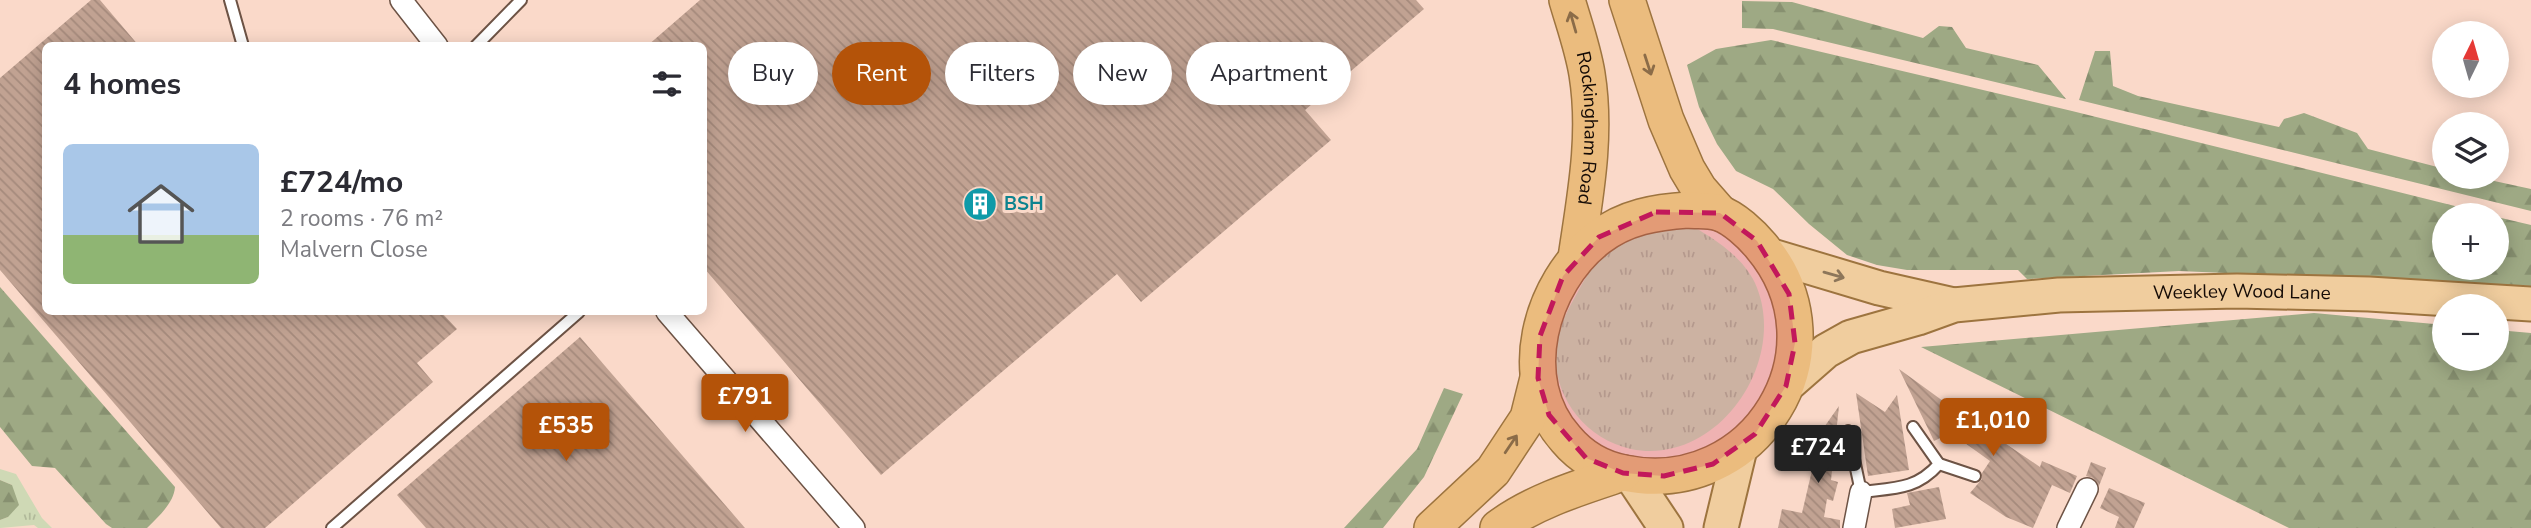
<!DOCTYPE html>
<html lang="en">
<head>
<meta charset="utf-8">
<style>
	:root { --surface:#fff; --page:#f2f2f3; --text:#2b2b33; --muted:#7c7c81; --line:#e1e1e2; --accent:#b45309 }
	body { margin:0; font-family:"Nunito Sans",sans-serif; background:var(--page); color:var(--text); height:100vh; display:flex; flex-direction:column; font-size:26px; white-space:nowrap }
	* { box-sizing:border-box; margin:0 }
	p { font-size:23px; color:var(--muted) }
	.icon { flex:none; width:38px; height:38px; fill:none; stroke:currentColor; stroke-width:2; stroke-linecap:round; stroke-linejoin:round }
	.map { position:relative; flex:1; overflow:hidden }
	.side { position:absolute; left:42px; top:42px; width:665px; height:273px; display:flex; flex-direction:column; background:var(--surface); border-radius:10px; box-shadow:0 4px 18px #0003 }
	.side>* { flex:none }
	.banner { position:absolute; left:728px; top:42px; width:665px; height:63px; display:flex; gap:14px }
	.needle { width:46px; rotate:5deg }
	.buttons { position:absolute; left:2432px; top:21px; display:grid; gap:14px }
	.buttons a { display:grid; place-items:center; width:77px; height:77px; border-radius:50%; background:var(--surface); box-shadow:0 4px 18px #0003; font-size:35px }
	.price { position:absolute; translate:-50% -60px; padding:0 16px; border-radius:7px; background:var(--accent); color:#fff; font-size:23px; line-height:46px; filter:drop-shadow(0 2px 4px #0008) }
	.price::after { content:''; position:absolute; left:50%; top:42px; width:21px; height:16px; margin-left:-10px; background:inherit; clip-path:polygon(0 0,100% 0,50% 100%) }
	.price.active { background:#222; color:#fff }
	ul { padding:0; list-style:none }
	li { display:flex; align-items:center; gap:21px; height:175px; padding:0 21px }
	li+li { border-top:2px solid var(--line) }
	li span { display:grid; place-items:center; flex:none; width:196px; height:140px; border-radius:10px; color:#555 }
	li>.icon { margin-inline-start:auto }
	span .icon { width:84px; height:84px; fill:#fffc; stroke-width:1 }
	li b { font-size:30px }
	h2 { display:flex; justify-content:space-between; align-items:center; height:84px; padding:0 21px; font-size:30px }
	.chip { padding:0 24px; border-radius:32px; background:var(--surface); box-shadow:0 4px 18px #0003; font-size:24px; line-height:63px }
	.chip.active { background:var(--accent); color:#fff }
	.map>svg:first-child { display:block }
</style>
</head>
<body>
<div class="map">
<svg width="2531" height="528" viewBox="0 0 2531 528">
	<defs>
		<pattern id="grass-tufts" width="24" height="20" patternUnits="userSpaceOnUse" patternTransform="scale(1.75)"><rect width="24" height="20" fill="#cfd9b5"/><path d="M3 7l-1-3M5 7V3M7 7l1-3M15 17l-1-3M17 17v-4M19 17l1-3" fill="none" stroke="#b1b99a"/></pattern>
		<pattern id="forest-firs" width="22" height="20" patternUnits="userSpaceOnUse" patternTransform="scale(1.75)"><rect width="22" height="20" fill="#9ea984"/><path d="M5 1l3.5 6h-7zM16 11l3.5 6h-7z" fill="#879070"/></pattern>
		<pattern id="building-back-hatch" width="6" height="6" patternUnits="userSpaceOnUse" patternTransform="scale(1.75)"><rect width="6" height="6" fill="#c1a292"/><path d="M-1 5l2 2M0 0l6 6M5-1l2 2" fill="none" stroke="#a58a7c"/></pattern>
	</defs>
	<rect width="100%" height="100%" fill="#fad9c9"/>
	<g fill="url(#grass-tufts)">
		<path d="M1684,221C1711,237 1741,254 1755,283C1790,360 1718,467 1631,449C1581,438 1546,388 1558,337C1562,318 1573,301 1582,284C1593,266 1603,246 1622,236C1637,228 1667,225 1684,221Z"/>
		<polygon points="0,469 16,474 42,518 52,528 38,528 34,525 0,528 0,520 8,517 12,485 0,480"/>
	</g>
	<g fill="url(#forest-firs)">
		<polygon points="1742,1 1792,2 1923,38 1939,26 1952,27 1966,48 2038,65 2066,99 1773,29 1742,28"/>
		<polygon points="1771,40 2072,111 2491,215 2445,215 2445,268 2497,268 2497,217 2531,225 2531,286 2179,271 2027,279 2018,270 1907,270 1877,265 1847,255 1809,224 1773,189 1736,171 1717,144 1699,107 1687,65 1716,49"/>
		<polygon points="2095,51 2110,51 2113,86 2138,96 2279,127 2284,119 2304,113 2357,133 2368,149 2445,169 2445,177 2476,177 2531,189 2531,211 2079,100"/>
		<path d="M0,287L175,487C174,503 158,517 147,528H112L106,524L55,468L32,466L0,427Z"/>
		<polygon points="2314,313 2445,325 2445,359 2497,359 2497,330 2531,333 2531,528 2289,528 1921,347"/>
		<polygon points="1444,388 1463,394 1424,477 1383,528 1344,528 1417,449"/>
		<polygon points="0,480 12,485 19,505 8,517 0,520"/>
	</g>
	<g fill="url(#building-back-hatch)">
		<polygon points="91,0 100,0 139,46 46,46 46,312 441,312 457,329 417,363 433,382 265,528 221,528 0,270 0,78"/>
		<polygon points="700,0 1416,0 1424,9 1305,110 1331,140 1141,302 1117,274 881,475 704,268 704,46 647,46"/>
		<polygon points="580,337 745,528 426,528 397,495"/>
		<polygon points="1899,369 1965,417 1977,400 2001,417 1990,433 2040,467 2042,461 2077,476 2070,493 2052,485 2033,528 2006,517 1970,493 1982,479 1982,473 1990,461 1951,433 1934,441"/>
		<polygon points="1856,393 1885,412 1897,395 1909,470 1868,476"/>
		<polygon points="1839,406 1831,480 1838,482 1833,501 1827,499 1824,517 1840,520 1840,528 1778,528 1782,509 1802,513 1813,466 1815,440"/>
		<polygon points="2091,462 2106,468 2099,486 2093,478 2086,476"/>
		<polygon points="1939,487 1946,519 1895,528 1892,509 1910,505 1907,493"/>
		<polygon points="2109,488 2145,503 2134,528 2115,528 2119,517 2100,508"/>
	</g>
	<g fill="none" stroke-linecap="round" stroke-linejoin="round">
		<g stroke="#6d5345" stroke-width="14">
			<g id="service">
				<polyline points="230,0 243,46"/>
				<polyline points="476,46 521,0"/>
				<path d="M1848,431L1861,492C1894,488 1916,490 1939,464L1913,427"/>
				<polyline points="1939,464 1975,476"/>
				<polyline points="332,528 579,312"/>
			</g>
		</g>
		<g stroke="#6d5345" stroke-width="24">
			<g id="minor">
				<polyline points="401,0 437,46"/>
				<polyline points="667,312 854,528"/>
				<polyline points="1854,528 1861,492"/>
				<polyline points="2068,528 2087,489"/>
			</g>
		</g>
		<g stroke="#9d743f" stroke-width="37">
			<g id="primary">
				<polyline points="1769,255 1879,288 1954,305"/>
				<path id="s1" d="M1786,386L1826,351L1851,337L1918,318L1954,305L2059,295L2237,291L2369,294L2531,304"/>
				<polyline points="1630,474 1666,528"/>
				<polyline points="1721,528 1740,449"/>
			</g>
		</g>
		<g stroke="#9d743f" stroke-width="38">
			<g id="trunk">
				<path id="s2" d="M1567,0C1574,24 1583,49 1587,74C1597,136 1585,197 1576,258"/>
				<polyline points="1627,0 1666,120 1687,169 1699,189 1720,213"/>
				<path d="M1688,210C1698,211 1710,210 1719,213C1734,218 1751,234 1761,246C1848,349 1756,500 1624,473C1602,469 1581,457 1566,439C1513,380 1540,283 1598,238C1625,217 1656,212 1688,210Z"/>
				<polyline points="1432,528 1493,471 1528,418 1538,378"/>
				<path d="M1498,528C1534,501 1581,487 1623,473"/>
			</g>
		</g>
		<use href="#service" stroke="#fff" stroke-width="10"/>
		<use href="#minor" stroke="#fff" stroke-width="21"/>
		<use href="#primary" stroke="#f0cd9e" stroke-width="33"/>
		<use href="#trunk" stroke="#ebbc7e" stroke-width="35"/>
	</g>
	<defs><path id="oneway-shaft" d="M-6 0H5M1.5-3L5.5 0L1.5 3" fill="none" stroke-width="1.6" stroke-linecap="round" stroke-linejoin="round" transform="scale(1.75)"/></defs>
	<g stroke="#8b6c48">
		<use href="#oneway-shaft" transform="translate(1573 22) rotate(-106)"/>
		<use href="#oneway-shaft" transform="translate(1648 65) rotate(72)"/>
		<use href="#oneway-shaft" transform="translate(1511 444) rotate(-56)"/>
	</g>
	<use stroke="#8d765a" href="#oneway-shaft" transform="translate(1834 275) rotate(16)"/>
	<path fill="#c2185b" fill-opacity="0.2" stroke="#c2185b" stroke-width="5" stroke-dasharray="14 9" stroke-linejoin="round" d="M1656,212L1720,213L1757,241L1789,294L1795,343L1786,386L1755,434L1713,464L1664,476L1623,473L1586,458L1549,415L1538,378L1540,336L1563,276L1599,237Z"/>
	<defs>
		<g id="building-disc" transform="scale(1.75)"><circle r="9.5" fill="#0f9aa8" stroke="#fad9c9"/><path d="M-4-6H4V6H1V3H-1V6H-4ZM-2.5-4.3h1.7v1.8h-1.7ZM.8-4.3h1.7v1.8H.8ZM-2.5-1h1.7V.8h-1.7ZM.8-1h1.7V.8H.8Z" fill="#fff"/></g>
	</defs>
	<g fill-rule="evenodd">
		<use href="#building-disc" x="980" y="204"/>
	</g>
	<g text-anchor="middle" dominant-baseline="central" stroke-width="6" stroke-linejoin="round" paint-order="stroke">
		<g font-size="19" fill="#150b06" stroke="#fad9c9">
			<text stroke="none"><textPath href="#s2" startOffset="131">Rockingham Road</textPath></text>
			<text stroke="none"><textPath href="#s1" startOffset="478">Weekley Wood Lane</textPath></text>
		</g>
		<g font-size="19" font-weight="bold" fill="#0d838f" stroke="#fad9c9" text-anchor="start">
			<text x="1004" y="204">BSH</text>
		</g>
	</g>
</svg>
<div class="buttons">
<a><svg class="needle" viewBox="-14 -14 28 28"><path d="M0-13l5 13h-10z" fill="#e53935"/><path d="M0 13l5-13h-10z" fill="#7c7c81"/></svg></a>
<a><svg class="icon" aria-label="layers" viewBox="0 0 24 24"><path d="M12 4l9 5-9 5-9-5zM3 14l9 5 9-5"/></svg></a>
<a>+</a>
<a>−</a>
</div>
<b class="price" style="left:745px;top:434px">£791</b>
<b class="price" style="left:1993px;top:458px">£1,010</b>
<b class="price" style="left:566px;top:463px">£535</b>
<b class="price active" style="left:1818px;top:485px">£724</b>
<div class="banner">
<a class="chip">Buy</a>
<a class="chip active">Rent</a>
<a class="chip">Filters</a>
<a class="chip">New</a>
<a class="chip">Apartment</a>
</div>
<section class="side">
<h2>4 homes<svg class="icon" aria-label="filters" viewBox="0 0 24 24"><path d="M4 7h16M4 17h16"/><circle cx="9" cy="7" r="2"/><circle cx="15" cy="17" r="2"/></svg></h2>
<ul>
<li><span style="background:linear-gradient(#a9c7e8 65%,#8fb573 0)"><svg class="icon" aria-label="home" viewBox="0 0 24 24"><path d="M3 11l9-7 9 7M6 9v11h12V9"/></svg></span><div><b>£724/mo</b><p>2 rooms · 76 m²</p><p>Malvern Close</p></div></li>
</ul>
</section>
</div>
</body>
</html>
